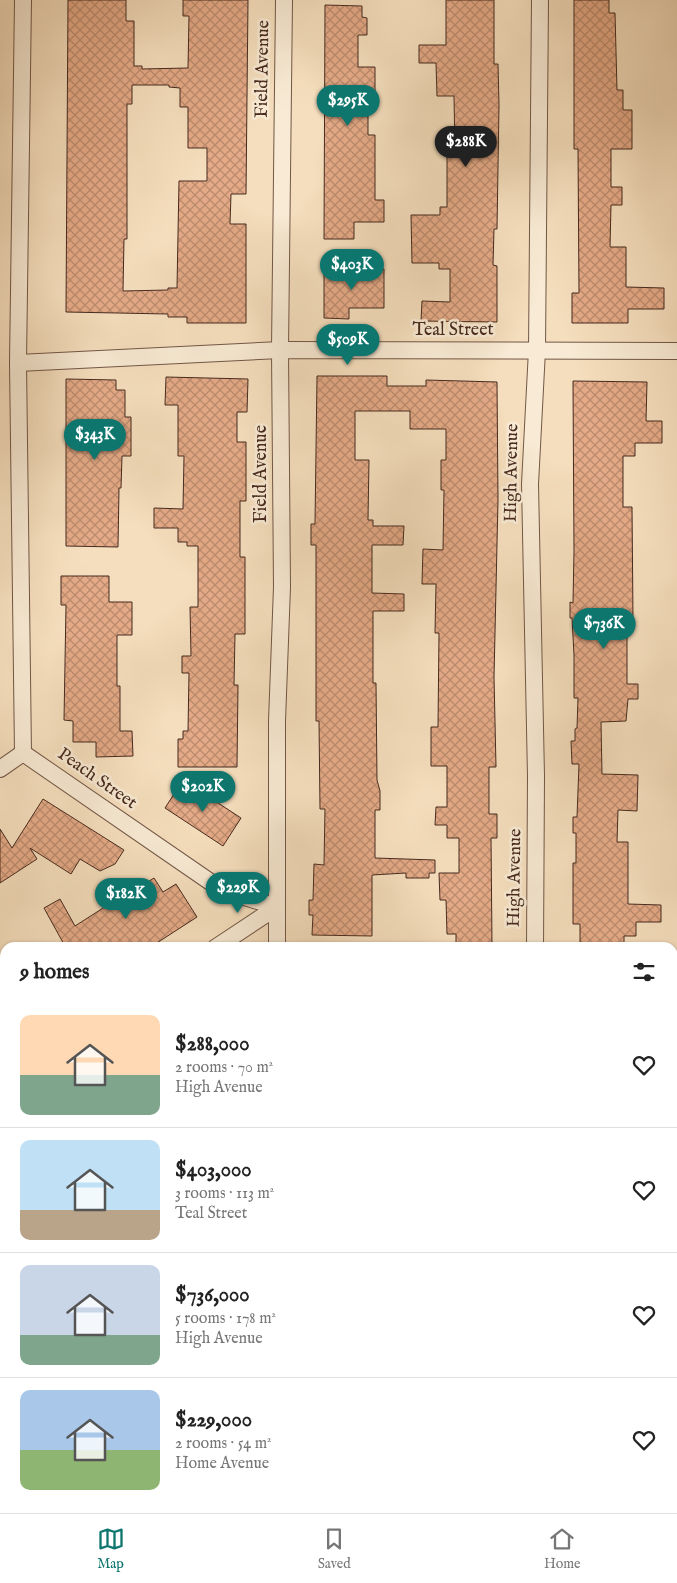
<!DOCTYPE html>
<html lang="en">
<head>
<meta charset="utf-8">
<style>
	:root { --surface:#fff; --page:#f2f2f2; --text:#222; --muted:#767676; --line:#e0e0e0; --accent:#0f766e }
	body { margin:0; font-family:"IM FELL English",serif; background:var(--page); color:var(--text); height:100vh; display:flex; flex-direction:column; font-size:19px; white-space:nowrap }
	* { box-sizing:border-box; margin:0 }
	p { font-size:16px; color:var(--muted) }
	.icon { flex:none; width:28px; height:28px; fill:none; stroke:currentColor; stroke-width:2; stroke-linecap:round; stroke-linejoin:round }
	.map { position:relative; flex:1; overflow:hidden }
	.drawer { position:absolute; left:0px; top:942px; width:678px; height:571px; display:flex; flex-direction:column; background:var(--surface); border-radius:15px 15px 0 0; box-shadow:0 1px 4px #0004 }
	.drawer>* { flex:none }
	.price { position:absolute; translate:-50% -42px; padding:0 11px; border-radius:18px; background:var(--accent); color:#fff; font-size:16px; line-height:32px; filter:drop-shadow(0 1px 2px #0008) }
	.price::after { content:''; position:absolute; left:50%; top:30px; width:15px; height:11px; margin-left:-8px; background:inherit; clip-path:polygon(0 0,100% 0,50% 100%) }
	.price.current { background:#222; color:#fff }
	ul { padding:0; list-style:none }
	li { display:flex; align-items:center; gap:15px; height:125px; padding:0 20px }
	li+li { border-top:1px solid var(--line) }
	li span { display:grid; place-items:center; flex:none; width:140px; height:100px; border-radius:10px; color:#555 }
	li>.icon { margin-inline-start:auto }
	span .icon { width:60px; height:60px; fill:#fffc; stroke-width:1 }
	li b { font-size:21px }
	h2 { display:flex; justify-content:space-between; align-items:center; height:60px; padding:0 20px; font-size:21px }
	.tabs { display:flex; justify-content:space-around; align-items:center; height:70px; border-top:1px solid var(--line); background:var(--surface); font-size:14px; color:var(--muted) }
	.tabs a { display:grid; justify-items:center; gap:2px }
	.tabs .current { color:var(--accent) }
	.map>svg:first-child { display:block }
</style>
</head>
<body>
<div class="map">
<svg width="677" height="1513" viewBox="0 0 677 1513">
	<defs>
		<pattern id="building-cross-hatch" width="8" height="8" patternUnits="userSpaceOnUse" patternTransform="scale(1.25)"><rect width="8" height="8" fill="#e5aa87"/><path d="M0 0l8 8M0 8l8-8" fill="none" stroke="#bb8b6e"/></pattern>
	</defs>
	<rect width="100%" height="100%" fill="#f5debd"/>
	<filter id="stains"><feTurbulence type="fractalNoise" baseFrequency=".004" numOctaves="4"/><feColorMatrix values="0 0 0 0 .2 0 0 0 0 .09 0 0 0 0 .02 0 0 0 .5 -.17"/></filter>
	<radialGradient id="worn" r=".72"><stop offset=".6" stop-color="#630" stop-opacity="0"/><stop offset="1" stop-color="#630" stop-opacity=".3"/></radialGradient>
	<g fill="url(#building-cross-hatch)" stroke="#472a1f" fill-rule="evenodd">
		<path d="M68,0H126V21H134V66H142V69L188,68L189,16H183V0H248L246,194H231L230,224H246V323H187V317H168V314L66,312ZM132,85H169V87L180,88V107H188V148H207V181H179L177,288H168V290L123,291L124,239H127V104H132Z"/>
		<polygon points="446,0 494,0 494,64 498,64 499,105 497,229 494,229 493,265 497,266 497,322 421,321 422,301 450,302 450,269 439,269 439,263 412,263 411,215 440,215 440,207 447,207 447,153 455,153 454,96 437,96 436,63 419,63 419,45 446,45"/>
		<polygon points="574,0 609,0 609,13 615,13 617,90 623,90 623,110 632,110 632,149 611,149 611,187 622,187 622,205 611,205 610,247 626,247 626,287 664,288 664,309 628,309 628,323 572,323 572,293 579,293 578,149 574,149"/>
		<polygon points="325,5 362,6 362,17 367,18 367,35 358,35 358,67 375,67 375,106 368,106 368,135 375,135 375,200 384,200 384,222 354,222 354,239 324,239"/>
		<polygon points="324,268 384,269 384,308 349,308 349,319 324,318"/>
		<polygon points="317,376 387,376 387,386 426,386 426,380 497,382 498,500 494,677 496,767 489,767 489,814 497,814 497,838 491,838 492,945 456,945 456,934 447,934 446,900 440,900 439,873 459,873 459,838 447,838 447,825 435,825 436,807 447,807 447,766 431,766 431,727 438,727 439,633 435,633 436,584 422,584 423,549 443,550 444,490 441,490 441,460 446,460 446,429 410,429 410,411 355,411 355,460 369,460 368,520 373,520 373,526 404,526 403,545 372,545 372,593 404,594 404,611 373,611 373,683 376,683 377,780 380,791 380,810 375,810 375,858 435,860 435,873 429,873 429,878 406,878 406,873 372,875 372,936 312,935 313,915 309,915 309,900 313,900 314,864 324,865 325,809 320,809 319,721 316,721 316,545 311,545 311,524 315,524"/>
		<polygon points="166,377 248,379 247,412 237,412 237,442 246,442 246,501 240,501 240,557 245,557 245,634 235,634 234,685 238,685 237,767 178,767 178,739 183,739 183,731 188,731 189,673 182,673 182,656 191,656 190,607 198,607 198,546 187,546 187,542 178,542 178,528 154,528 154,508 183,509 184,456 178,456 178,405 165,405"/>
		<polygon points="66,379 116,380 116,390 125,390 125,417 131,417 131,456 122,456 121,488 119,488 118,547 66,546"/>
		<polygon points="573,381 647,382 646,421 662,421 662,443 635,443 635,456 623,456 623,507 632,507 633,621 627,621 627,684 638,684 638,699 628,699 626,721 601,722 602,774 638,775 637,811 618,810 617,842 628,842 628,904 661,905 661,922 636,922 636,936 624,936 624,944 602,944 602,947 580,947 580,924 573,924 573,863 576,863 576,833 573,833 573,817 577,817 579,764 572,764 571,741 575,741 575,729 577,728 578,698 574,698 574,655 572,618 570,618 570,602 573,603 574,551"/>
		<polygon points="61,576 109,576 109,602 132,602 132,635 117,635 117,686 120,686 120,731 132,731 133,756 96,757 96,742 73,742 73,721 64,720 66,605 61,605"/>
		<polygon points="183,780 241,818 223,846 165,808"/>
		<polygon points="43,799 124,850 115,864 100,871 80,859 71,874 30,848 37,859 0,883 0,829 12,848"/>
		<polygon points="154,878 163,892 176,884 197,917 149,948 66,948 44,908 60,899 75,926 136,887 137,889"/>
	</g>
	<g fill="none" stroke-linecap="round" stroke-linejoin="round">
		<g stroke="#725746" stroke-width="18">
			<g id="street">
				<polyline points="18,363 280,350 677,351"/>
				<polyline points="23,753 18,363 23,0"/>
				<polyline points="23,753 222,890 277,907"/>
				<polyline points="0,769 23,753"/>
				<polyline points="215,948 277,907"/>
				<polyline points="277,948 277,721 282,587 280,350 284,0"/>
				<polyline points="535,948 536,776 530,484 537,350 540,0"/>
				<polyline points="672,1063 677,1062"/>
				<polyline points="0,1089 5,1086"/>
				<polyline points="0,1420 5,1416"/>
				<polyline points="275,1509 275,1513"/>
				<polyline points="532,1513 532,1509"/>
			</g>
		</g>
		<use href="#street" stroke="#f8ead4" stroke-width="16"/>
	</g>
	<g text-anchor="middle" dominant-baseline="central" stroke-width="5" stroke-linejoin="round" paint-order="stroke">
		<g font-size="18" fill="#472a1f" stroke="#f8ead4">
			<text transform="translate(263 69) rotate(-89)">Field Avenue</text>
			<text x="453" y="330">Teal Street</text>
			<text transform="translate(512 473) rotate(-89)">High Avenue</text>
			<text transform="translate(261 474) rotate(-90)">Field Avenue</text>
			<text transform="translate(97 779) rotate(35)">Peach Street</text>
			<text transform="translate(515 878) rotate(-89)">High Avenue</text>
		</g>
	</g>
	<rect width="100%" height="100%" filter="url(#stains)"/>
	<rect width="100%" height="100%" fill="url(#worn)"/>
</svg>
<b class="price" style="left:348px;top:127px">$295K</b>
<b class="price current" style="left:466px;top:168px">$288K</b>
<b class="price" style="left:352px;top:291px">$403K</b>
<b class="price" style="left:348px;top:366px">$509K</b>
<b class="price" style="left:95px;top:461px">$343K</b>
<b class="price" style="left:604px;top:650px">$736K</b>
<b class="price" style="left:203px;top:813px">$202K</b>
<b class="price" style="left:238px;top:914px">$229K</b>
<b class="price" style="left:126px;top:920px">$182K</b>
<section class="drawer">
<h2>9 homes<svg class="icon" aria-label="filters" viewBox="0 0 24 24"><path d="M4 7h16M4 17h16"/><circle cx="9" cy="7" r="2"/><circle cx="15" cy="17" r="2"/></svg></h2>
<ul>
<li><span style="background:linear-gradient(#ffd9b3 60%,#7fa58c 0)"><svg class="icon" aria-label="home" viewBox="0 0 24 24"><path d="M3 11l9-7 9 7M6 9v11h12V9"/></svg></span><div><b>$288,000</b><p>2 rooms · 70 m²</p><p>High Avenue</p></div><svg class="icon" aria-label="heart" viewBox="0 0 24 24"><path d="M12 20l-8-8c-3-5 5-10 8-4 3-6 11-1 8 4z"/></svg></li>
<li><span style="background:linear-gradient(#bfe0f5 70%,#b9a48a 0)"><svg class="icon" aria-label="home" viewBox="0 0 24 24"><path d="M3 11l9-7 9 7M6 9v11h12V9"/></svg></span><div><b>$403,000</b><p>3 rooms · 113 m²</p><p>Teal Street</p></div><svg class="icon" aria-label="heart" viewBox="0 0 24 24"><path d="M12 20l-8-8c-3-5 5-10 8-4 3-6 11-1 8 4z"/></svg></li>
<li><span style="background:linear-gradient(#c9d6e8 70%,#7fa58c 0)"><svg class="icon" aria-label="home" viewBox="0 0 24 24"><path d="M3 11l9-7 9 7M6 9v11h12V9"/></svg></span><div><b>$736,000</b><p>5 rooms · 178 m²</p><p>High Avenue</p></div><svg class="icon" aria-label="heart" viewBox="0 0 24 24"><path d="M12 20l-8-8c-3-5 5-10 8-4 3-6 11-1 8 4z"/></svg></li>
<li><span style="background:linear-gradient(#a9c7e8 60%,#8fb573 0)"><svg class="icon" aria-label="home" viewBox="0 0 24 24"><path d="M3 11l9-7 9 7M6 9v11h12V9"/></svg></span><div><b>$229,000</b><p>2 rooms · 54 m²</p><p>Home Avenue</p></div><svg class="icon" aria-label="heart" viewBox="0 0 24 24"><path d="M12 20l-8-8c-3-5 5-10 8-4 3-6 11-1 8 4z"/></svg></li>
</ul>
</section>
</div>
<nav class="tabs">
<a class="current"><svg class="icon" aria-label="map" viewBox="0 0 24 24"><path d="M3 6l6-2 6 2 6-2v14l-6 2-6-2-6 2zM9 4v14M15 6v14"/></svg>Map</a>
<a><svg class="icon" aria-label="saved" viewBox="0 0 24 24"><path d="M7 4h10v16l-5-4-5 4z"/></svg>Saved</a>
<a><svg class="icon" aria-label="home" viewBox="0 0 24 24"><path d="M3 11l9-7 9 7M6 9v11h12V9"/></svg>Home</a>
</nav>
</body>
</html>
